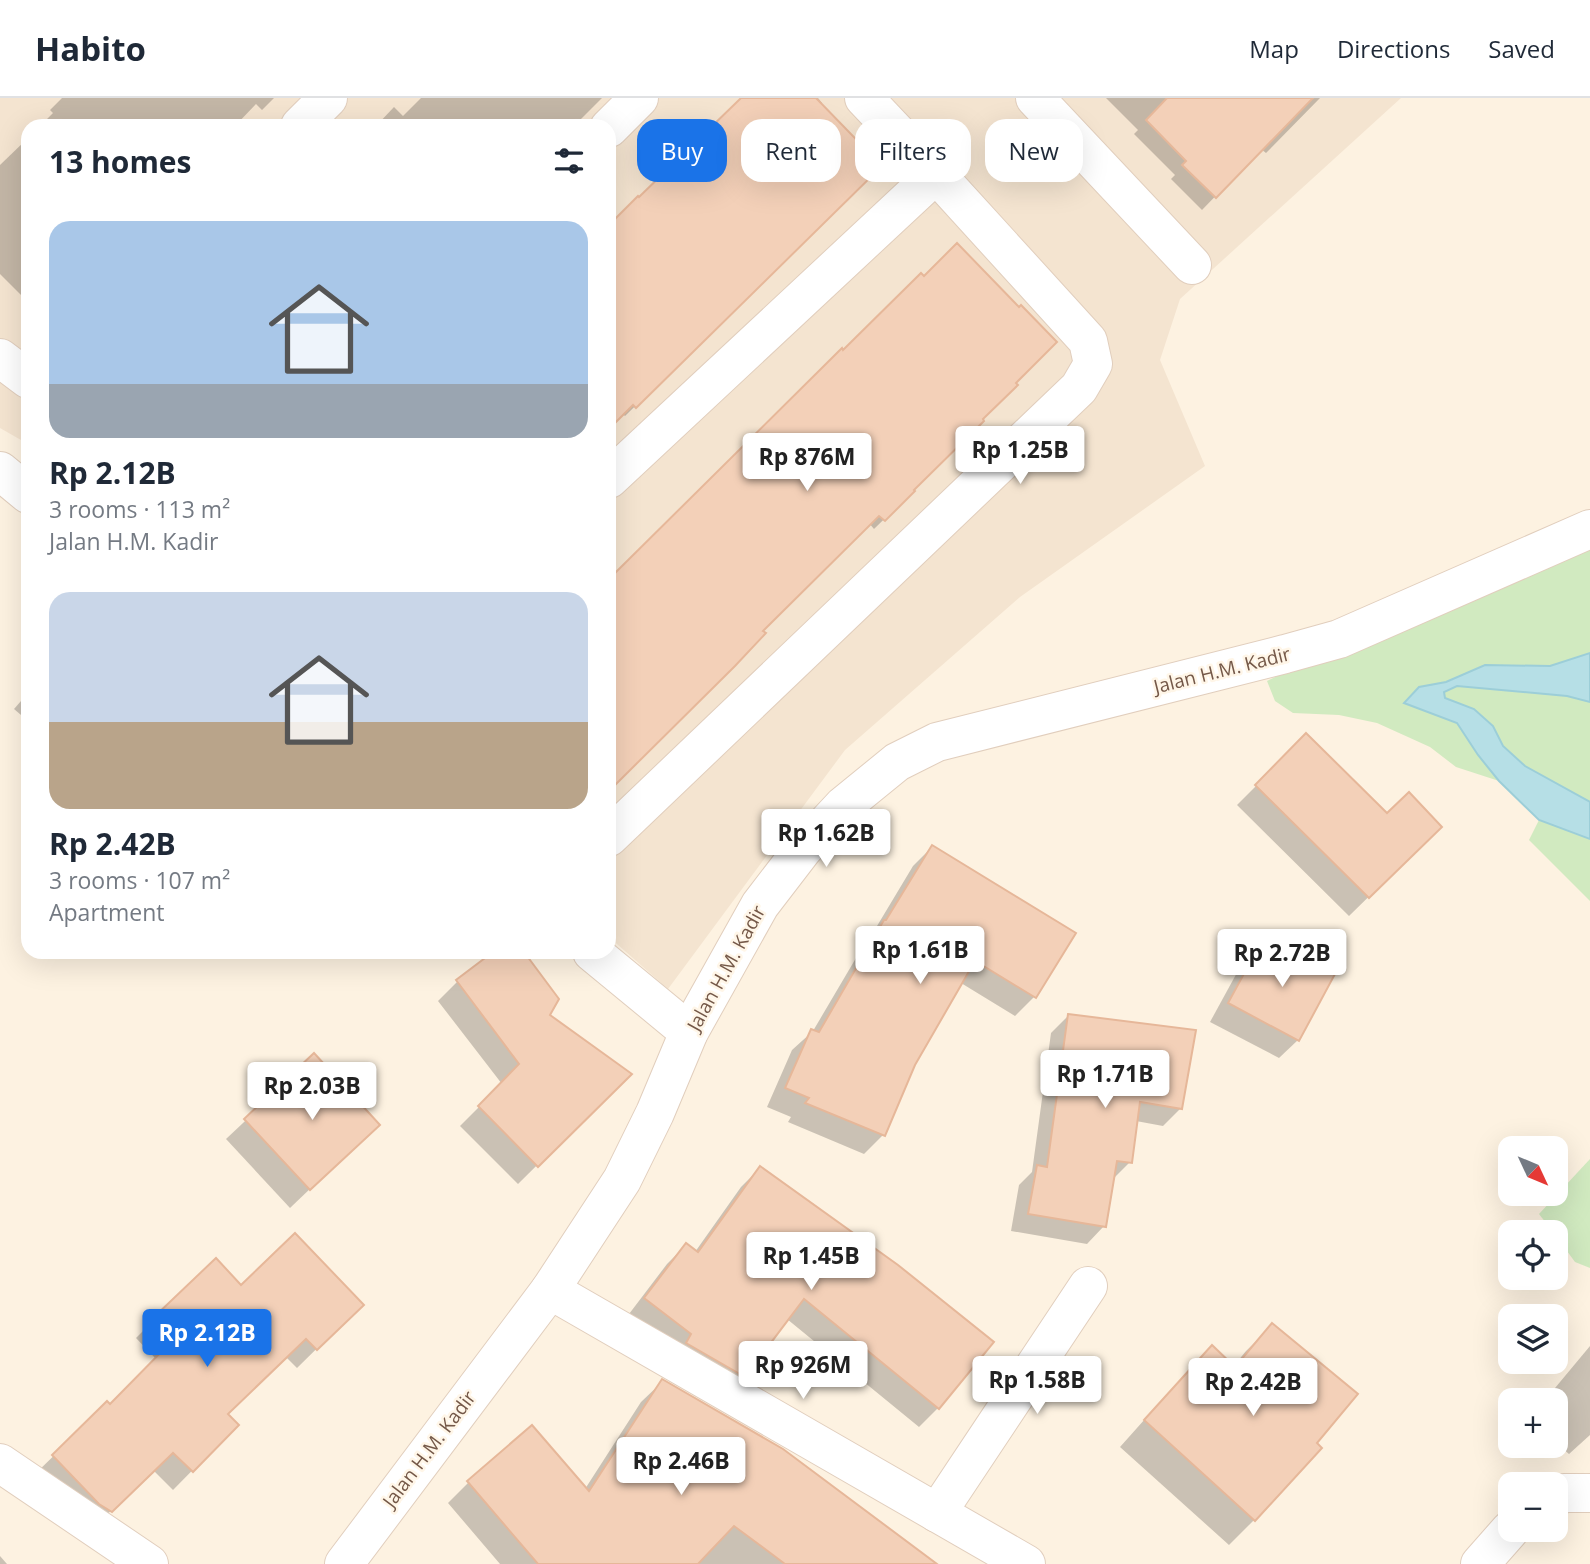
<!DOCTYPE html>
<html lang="en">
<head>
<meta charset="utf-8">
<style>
	:root { --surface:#fff; --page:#f6f6f7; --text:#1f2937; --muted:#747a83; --line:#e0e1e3; --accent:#1a73e8 }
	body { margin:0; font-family:"Open Sans",sans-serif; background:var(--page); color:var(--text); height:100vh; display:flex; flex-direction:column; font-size:26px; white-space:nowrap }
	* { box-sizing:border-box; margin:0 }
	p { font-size:23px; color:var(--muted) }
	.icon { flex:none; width:38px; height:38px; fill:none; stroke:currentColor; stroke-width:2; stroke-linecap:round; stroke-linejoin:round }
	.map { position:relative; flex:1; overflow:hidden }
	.panel { position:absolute; left:21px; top:21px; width:595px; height:840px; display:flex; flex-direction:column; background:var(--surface); border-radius:21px; box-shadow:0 7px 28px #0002 }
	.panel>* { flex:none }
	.banner { position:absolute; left:637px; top:21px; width:665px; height:63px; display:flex; gap:14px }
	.needle { width:46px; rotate:134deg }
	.buttons { position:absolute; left:1498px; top:1038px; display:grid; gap:14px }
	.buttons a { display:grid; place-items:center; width:70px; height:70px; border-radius:14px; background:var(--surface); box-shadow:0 7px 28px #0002; font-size:35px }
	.price { position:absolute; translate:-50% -60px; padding:0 16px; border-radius:7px; background:#fff; color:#222; font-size:23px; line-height:46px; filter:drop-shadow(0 2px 4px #0008) }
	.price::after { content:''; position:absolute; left:50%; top:42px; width:21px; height:16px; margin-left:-10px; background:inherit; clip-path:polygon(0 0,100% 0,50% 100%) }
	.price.active { background:var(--accent); color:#fff }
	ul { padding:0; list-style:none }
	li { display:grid; align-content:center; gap:14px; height:371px; padding:0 28px }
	li span { display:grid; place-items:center; height:217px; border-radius:21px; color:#555 }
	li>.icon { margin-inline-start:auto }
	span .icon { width:126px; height:126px; fill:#fffc; stroke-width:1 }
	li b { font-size:30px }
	h2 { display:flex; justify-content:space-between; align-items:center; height:84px; padding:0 28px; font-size:30px }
	.tag { padding:0 24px; border-radius:21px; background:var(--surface); box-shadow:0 7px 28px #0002; font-size:24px; line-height:63px }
	.tag.active { background:var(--accent); color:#fff }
	header { display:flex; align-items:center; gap:42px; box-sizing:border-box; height:98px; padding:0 35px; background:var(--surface); border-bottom:2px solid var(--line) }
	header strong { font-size:33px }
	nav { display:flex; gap:38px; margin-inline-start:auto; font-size:24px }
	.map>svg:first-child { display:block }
</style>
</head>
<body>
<header>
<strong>Habito</strong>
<nav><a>Map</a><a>Directions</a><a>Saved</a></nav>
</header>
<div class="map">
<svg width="1590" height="1466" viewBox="0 0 1590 1466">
	<rect width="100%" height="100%" fill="#fdf2e1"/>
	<polygon fill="#f4e4d0" points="0,0 1401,0 1180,201 1160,262 1205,368 1020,499 845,652 668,891 609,839 609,28 28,28 28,346 0,330"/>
	<g fill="#d1eac0">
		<polygon points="1590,450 1590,555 1550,568 1485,567 1446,584 1419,589 1404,605 1457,625 1478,657 1499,683 1456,669 1430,649 1377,625 1339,617 1293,615 1275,603 1267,583 1306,564"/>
		<polygon points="1457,588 1567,598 1590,604 1590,704 1525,668 1503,648 1493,628 1474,611 1445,600 1444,594"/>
		<polygon points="1539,722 1590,741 1590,803 1529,742"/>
		<polygon points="1590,1061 1590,1170 1575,1164 1556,1138 1556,1134 1553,1134 1539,1116"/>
	</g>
	<polygon fill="#b6dfe6" stroke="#9cced8" stroke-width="2" points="1590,555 1590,604 1567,598 1457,588 1444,594 1445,600 1474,611 1493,628 1503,648 1525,668 1590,704 1590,741 1539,722 1499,683 1478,657 1457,625 1404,605 1419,589 1446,584 1485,567 1550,568"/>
	<g fill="#0003">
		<polygon points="62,0 274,0 262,12 256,6 235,28 40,28 53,15 50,12"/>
		<polygon points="421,0 602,0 574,28 376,28 394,9 403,18"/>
		<polygon points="748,0 818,0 822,5 821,6 880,68 625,318 622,315 609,328 609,129"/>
		<polygon points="1106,0 1320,0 1266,55 1261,51 1202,112 1171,81 1175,77 1134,36 1138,32"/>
		<polygon points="28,40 28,204 0,176 0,67"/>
		<polygon points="913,393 874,431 869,425 761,533 609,691 609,481 626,464 627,466"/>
		<polygon points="28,595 28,623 14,611"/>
		<polygon points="1306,638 1387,718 1440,729 1349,818 1237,707"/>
		<polygon points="932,749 1074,835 1034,899 1015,918 961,885 913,966 883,1037 864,1056 788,1024 791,1019 767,1009 792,952 813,933 866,843 871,838 913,768"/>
		<polygon points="1264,841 1298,942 1279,960 1210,924 1245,860"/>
		<polygon points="496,854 522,854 548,918 629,976 518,1086 460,1028 502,986 438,903 457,884"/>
		<polygon points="1069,917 1181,1010 1163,1028 1136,1023 1130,1064 1112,1082 1104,1128 1087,1146 1011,1133 1019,1087 1032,1074 1051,935"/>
		<polygon points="314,958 358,1045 290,1110 226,1041"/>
		<polygon points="760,1070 938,1310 919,1329 787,1221 744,1278 725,1297 626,1220 667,1166 686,1147 695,1154 741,1089"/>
		<polygon points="241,1189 361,1207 297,1270 286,1259 226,1316 237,1327 173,1392 153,1372 91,1432 34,1377 107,1306 110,1308 156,1261 136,1240 155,1221"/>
		<polygon points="1272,1228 1254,1422 1229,1447 1120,1349 1187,1274 1212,1249 1233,1269 1246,1253"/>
		<polygon points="1590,1248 1590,1337 1569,1356 1556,1345 1556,1302 1545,1302"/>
		<polygon points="662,1284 934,1466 500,1466 448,1405 469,1384 585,1391 641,1304"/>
		<polygon points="0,1458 7,1466 0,1466"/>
	</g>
	<g fill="#f3d0b8" stroke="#e6b799" stroke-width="2">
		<polygon points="741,0 816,0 882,68 636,310 633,307 609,331 609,127 638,98 639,99"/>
		<polygon points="1167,0 1313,0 1216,100 1182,67 1186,63 1146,22"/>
		<polygon points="957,145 1019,209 1021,207 1057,244 1016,285 1018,287 983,321 984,323 914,392 915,393 885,423 879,418 763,533 766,535 735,568 609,693 609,481 842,250 843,252 921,175 924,178"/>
		<polygon points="1306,635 1387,715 1409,694 1442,729 1369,800 1255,687"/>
		<polygon points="932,747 1076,835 1036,900 975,863 915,967 885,1038 805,1005 809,1000 785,990 811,931 819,934 884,822 886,822"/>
		<polygon points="1264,839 1335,876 1299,943 1228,905"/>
		<polygon points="493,854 524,854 559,901 550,917 632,976 538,1069 478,1008 519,966 456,882"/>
		<polygon points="1068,916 1196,932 1182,1011 1140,1004 1132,1065 1117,1063 1106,1129 1028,1116 1037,1067 1047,1069"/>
		<polygon points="314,955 380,1027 310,1092 244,1021"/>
		<polygon points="760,1068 898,1167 994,1244 939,1311 804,1201 745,1279 686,1245 691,1236 644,1200 686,1145 698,1154"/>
		<polygon points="295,1135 364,1207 317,1252 306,1241 228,1316 239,1327 193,1374 173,1355 112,1414 99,1406 52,1357 107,1303 110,1306 174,1241 153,1220 216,1160 241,1187"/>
		<polygon points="1272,1225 1358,1296 1317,1345 1322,1350 1255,1423 1144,1322 1212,1247 1235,1269"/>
		<polygon points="662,1281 783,1351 937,1466 785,1466 734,1428 698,1466 538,1466 467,1383 532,1327 589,1393"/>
	</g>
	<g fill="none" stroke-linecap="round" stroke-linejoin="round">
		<g stroke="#e1cebd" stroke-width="40">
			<g id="minor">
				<polyline points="1035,0 1192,167"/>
				<polyline points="300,28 328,0"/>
				<polyline points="609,30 639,0"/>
				<polyline points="0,260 28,281"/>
				<polyline points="0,373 28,396"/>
				<polyline points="609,381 936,76"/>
				<polyline points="609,739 1079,290 1093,266 1088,243 936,76 864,0"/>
				<polyline points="592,854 689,934"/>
				<polyline points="550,1192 1026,1466"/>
				<polyline points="0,1365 149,1466"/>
				<polyline points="1556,1399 1564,1395 1590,1395"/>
				<polyline points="937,1415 1088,1188"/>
				<polyline points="344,1466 550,1192 622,1082 655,1015 689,934 760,807 803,751 843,708 897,664 937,644 1285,556 1339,541 1590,431"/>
				<polyline points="1480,1466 1510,1432"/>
			</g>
		</g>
		<use href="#minor" stroke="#fff" stroke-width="38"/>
	</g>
	<g text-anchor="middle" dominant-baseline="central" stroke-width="5" stroke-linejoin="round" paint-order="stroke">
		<g font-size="19" fill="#745848" stroke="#fff6e8">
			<text transform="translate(1222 572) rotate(-14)">Jalan H.M. Kadir</text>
			<text transform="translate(726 870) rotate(-61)">Jalan H.M. Kadir</text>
			<text transform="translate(429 1351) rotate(-53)">Jalan H.M. Kadir</text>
		</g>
	</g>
</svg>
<div class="buttons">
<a><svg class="needle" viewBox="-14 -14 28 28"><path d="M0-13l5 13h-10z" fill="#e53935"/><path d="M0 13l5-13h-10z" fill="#747a83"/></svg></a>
<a><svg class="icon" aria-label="locate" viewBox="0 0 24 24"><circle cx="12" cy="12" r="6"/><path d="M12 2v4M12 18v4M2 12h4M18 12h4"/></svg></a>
<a><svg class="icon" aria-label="layers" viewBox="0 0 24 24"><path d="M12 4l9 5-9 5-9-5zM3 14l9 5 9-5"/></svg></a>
<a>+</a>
<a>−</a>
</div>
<b class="price" style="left:1020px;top:388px">Rp 1.25B</b>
<b class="price" style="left:807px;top:395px">Rp 876M</b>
<b class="price" style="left:826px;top:771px">Rp 1.62B</b>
<b class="price" style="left:920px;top:888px">Rp 1.61B</b>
<b class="price" style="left:1282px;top:891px">Rp 2.72B</b>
<b class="price" style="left:1105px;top:1012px">Rp 1.71B</b>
<b class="price" style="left:312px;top:1024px">Rp 2.03B</b>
<b class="price" style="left:811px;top:1194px">Rp 1.45B</b>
<b class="price active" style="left:207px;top:1271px">Rp 2.12B</b>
<b class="price" style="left:803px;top:1303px">Rp 926M</b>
<b class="price" style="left:1037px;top:1318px">Rp 1.58B</b>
<b class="price" style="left:1253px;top:1320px">Rp 2.42B</b>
<b class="price" style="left:681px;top:1399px">Rp 2.46B</b>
<div class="banner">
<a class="tag active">Buy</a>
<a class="tag">Rent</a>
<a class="tag">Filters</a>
<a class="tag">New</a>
</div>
<section class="panel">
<h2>13 homes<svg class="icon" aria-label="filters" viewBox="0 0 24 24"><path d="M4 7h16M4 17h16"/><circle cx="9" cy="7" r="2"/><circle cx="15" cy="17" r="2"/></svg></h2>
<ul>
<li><span style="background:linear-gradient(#a9c7e8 75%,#9aa5b1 0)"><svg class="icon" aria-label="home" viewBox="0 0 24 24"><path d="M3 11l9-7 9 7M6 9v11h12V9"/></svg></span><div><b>Rp 2.12B</b><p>3 rooms · 113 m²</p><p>Jalan H.M. Kadir</p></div></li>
<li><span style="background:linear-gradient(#c9d6e8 60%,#b9a48a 0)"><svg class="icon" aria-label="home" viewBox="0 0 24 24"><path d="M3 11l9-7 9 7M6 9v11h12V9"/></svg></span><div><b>Rp 2.42B</b><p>3 rooms · 107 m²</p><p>Apartment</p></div></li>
</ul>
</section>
</div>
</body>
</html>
